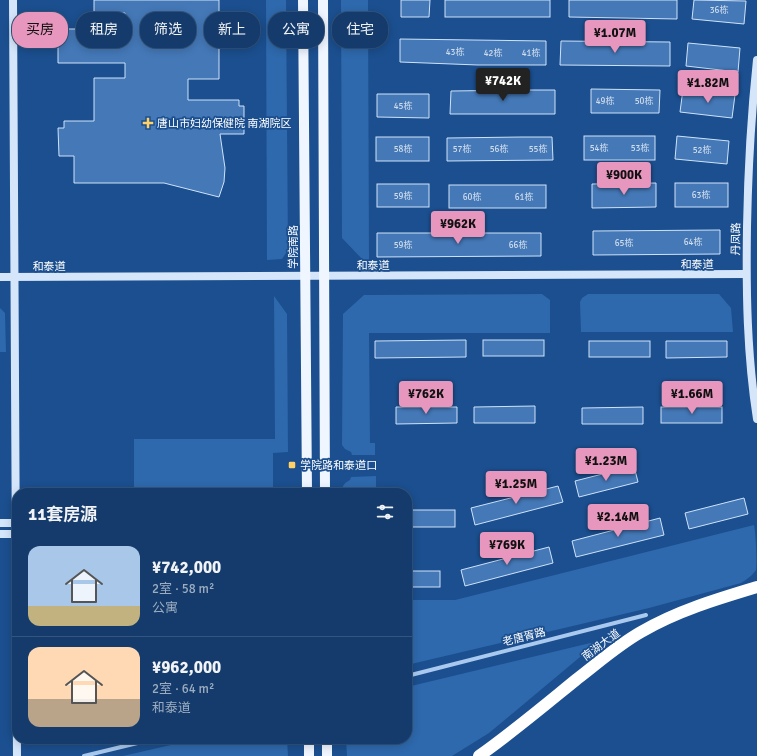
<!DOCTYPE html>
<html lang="zh">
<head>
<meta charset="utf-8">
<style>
	:root { --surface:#143b6b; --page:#1d4271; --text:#f1f3f6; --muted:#9dadc1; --line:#33557e; --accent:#e797bd }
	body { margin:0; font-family:Signika,"Noto Sans SC",sans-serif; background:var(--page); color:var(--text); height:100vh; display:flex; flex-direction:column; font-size:15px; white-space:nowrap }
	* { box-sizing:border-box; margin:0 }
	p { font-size:13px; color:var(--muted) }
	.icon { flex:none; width:22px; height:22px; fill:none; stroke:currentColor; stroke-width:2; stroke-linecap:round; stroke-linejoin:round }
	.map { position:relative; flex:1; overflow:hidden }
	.drawer { position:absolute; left:12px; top:488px; width:400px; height:256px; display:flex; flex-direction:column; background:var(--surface); border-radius:16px; box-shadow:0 2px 10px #0003,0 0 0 1px var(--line) }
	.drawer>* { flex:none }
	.banner { position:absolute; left:12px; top:12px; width:400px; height:36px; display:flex; gap:8px }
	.price { position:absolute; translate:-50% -34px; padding:0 9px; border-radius:4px; background:var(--accent); color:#111; font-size:13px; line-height:26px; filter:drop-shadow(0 1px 2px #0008) }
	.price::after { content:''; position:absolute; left:50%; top:24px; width:12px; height:9px; margin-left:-6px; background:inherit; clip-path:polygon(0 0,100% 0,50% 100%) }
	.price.active { background:#222; color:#fff }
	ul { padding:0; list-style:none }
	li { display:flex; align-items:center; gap:12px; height:100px; padding:0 16px }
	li+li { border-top:1px solid var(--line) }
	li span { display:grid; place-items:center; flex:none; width:112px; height:80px; border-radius:12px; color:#555 }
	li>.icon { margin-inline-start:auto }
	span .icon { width:48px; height:48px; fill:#fffc; stroke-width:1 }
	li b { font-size:17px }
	h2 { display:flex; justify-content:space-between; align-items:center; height:48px; padding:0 16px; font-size:17px }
	.chip { padding:0 14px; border-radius:16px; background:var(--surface); box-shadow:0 2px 10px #0003,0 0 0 1px var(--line); font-size:14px; line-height:36px }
	.chip.active { background:var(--accent); color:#111 }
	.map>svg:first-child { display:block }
</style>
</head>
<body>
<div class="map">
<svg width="757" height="756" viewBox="0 0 757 756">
	<rect width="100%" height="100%" fill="#1b4f8f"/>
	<g fill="#2e69ad">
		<polygon points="266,0 286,0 288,250 282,259 267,260"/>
		<polygon points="341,0 368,0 369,260 363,260 342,238"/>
		<polygon points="542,294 550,300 550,333 369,333 370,443 375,443 375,455 352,455 351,452 345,449 342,445 343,314 364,295"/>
		<polygon points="588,294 719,294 731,308 733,332 581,332 580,302 582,298"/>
		<polygon points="274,296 287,314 288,452 273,453 273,493 134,493 134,439 275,439"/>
		<polygon points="0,308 5,313 6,352 0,352"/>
		<path d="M376,476V488H370V493H342C342,486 344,483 350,480L351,477Z"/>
		<path d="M754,525C756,534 757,563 756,570C752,576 747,579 741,583L649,608L407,665V600H455Z"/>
		<polygon points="607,639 580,657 489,733 452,756 347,756 346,739 407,739 407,687"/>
		<polygon points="197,739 287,739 288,756 123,756"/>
	</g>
	<g fill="#4478b7" stroke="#cfe3fa">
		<polygon points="94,0 219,0 219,79 188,79 188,100 239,100 239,106 244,106 244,134 220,134 225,168 224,182 219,197 164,183 74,183 74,156 59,156 58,128 64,128 64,121 94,121 94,78 125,78 125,63 58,63 58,35 64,35 64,29 125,29 125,13 94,13"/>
		<polygon points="401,0 430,0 429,17 401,17"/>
		<rect x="445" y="0" width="105" height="17"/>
		<polygon points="569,0 677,0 677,19 569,17"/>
		<polygon points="694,0 746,1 744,24 692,19"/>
		<polygon points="400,39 546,41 546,65 478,65 400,62"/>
		<polygon points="561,41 670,42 670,66 560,65"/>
		<polygon points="688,43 740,48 738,72 686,66"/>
		<polygon points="591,89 660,90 659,113 591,113"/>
		<polygon points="683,89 735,95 732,118 680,112"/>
		<polygon points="527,90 555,90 555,114 450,114 451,91"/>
		<polygon points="377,94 429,94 429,118 377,117"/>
		<rect x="584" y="136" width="71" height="24"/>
		<polygon points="677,136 729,141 727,164 675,159"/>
		<rect x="376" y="137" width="53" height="24"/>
		<polygon points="522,137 552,137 553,160 447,161 447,138"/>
		<polygon points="656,183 656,207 592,208 592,184"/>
		<rect x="675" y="183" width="53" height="24"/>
		<rect x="377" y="184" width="52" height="23"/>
		<rect x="449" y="185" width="97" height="23"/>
		<polygon points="720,230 720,254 593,255 593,231"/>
		<polygon points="377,233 541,233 541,256 377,257"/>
		<polygon points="466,340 466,357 375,358 375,341"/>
		<rect x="483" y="340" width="61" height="16"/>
		<rect x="589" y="341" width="61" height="16"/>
		<polygon points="666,341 727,341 727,357 666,358"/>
		<polygon points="535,406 535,423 474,423 474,407"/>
		<polygon points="396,407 457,407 457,423 396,424"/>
		<polygon points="643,407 643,424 582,424 582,408"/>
		<rect x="661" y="407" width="61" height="16"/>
		<polygon points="634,466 638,482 579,497 575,481"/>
		<polygon points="558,486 563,502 475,525 471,508"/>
		<polygon points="744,498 748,514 689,529 685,513"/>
		<rect x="407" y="510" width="48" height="17"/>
		<polygon points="660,518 664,535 576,557 572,541"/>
		<polygon points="549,547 553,563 465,586 461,570"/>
		<rect x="407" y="571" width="33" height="16"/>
	</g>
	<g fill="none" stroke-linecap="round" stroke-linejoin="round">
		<g stroke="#a9c9ee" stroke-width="4">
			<polyline points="407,676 646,615"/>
			<polyline points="84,756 154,739"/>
		</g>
		<g stroke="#d6e6fa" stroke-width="8">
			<polyline points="13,0 17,756"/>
			<path d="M757,60C751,116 748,172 747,227C746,292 747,355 757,419"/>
			<polyline points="0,277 746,274"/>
			<polyline points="0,523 16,523"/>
			<polyline points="0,534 16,534"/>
		</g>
		<g stroke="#f0f6ff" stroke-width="10">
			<polyline points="303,0 307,493"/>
			<polyline points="323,0 325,493"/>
			<polyline points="309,739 309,756"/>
			<polyline points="327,756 327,739"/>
		</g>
		<path stroke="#fff" stroke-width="12" d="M479,756C513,732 545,705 577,679C598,663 618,645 641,632C677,611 717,599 757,587"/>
	</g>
	<g fill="#ffd166" stroke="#1b4f8f" stroke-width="1.5">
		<path d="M146 117h4v4h4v4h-4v4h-4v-4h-4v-4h4z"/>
		<rect x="288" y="461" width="8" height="8" rx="2"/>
	</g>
	<g text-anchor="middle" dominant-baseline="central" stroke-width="3.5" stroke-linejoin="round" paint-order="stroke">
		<g font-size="9" fill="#d0dded">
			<text x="719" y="10">36栋</text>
			<text x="455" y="52">43栋</text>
			<text x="493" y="53">42栋</text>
			<text x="531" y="53">41栋</text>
			<text x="605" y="101">49栋</text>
			<text x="644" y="101">50栋</text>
			<text x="403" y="106">45栋</text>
			<text x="599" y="148">54栋</text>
			<text x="640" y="148">53栋</text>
			<text x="403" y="149">58栋</text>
			<text x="462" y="149">57栋</text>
			<text x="499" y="149">56栋</text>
			<text x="538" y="149">55栋</text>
			<text x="702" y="150">52栋</text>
			<text x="701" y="195">63栋</text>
			<text x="403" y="196">59栋</text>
			<text x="472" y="197">60栋</text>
			<text x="524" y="197">61栋</text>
			<text x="693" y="242">64栋</text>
			<text x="624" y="243">65栋</text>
			<text x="403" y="245">59栋</text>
			<text x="518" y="245">66栋</text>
		</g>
		<g font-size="11" fill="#fff" stroke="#1b4f8f" text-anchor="start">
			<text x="157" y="123">唐山市妇幼保健院 南湖院区</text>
			<text x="300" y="465">学院路和泰道口</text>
		</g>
		<g font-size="11" fill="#fff" stroke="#1b4f8f">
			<text transform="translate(736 239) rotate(-89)">丹凤路</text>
			<text transform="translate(293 247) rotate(-90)">学院南路</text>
			<text x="697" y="264">和泰道</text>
			<text x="373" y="265">和泰道</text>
			<text x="49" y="266">和泰道</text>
			<text transform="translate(524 637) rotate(-14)">老唐胥路</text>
			<text transform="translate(601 645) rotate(-37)">南湖大道</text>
		</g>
	</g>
</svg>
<b class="price" style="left:615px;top:54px">¥1.07M</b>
<b class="price active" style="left:503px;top:102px">¥742K</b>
<b class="price" style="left:708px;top:104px">¥1.82M</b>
<b class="price" style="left:624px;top:196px">¥900K</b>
<b class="price" style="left:458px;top:245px">¥962K</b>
<b class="price" style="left:426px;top:415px">¥762K</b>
<b class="price" style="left:692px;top:415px">¥1.66M</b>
<b class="price" style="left:606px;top:482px">¥1.23M</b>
<b class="price" style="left:516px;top:505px">¥1.25M</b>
<b class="price" style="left:618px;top:538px">¥2.14M</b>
<b class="price" style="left:507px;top:566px">¥769K</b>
<div class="banner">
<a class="chip active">买房</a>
<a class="chip">租房</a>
<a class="chip">筛选</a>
<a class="chip">新上</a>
<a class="chip">公寓</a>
<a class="chip">住宅</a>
</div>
<section class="drawer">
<h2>11套房源<svg class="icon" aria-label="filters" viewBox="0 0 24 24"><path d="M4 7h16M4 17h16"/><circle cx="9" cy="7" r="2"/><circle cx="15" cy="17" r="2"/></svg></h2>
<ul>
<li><span style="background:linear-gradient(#a9c7e8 75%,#c2b280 0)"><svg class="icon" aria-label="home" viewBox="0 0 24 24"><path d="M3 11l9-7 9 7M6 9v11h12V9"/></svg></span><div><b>¥742,000</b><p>2室 · 58 m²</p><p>公寓</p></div></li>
<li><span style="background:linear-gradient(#ffd9b3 65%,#b9a48a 0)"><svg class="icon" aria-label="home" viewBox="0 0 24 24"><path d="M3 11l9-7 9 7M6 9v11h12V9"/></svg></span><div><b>¥962,000</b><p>2室 · 64 m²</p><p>和泰道</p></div></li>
</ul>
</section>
</div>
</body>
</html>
